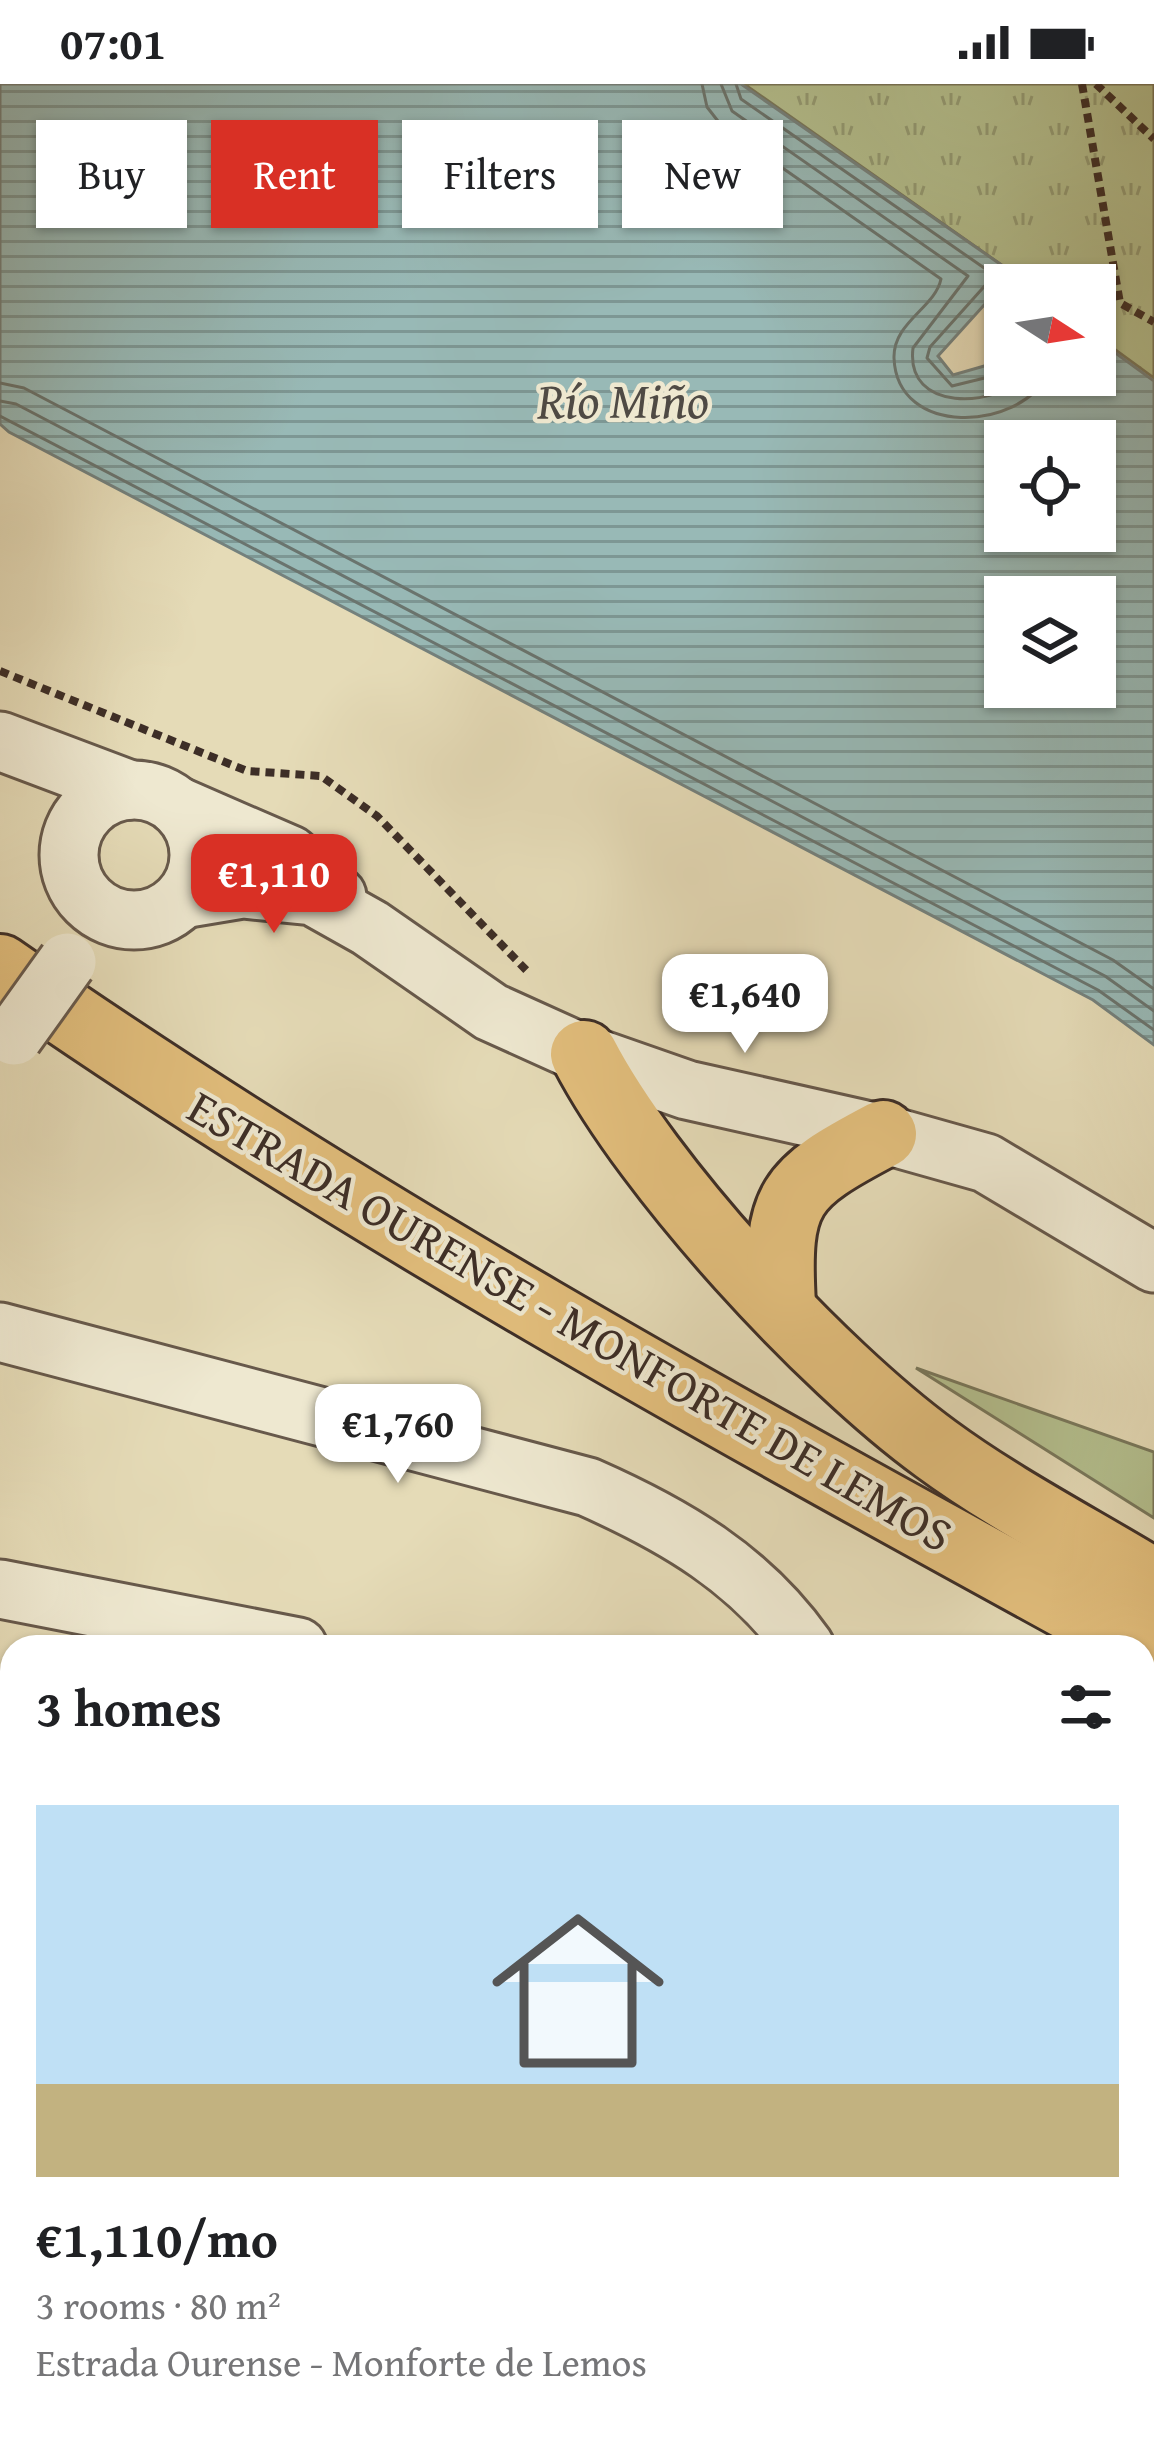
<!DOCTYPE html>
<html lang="en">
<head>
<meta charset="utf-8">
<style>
	:root { --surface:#fff; --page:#f6f6f6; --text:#202124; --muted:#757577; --line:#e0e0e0; --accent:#d93025 }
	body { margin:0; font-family:"Gentium Book Plus",serif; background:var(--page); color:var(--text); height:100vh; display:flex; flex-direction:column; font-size:45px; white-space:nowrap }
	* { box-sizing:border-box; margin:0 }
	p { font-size:39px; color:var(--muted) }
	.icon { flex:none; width:66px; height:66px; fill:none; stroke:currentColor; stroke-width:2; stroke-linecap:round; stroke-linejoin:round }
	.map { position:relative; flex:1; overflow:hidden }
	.drawer { position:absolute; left:0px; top:1551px; width:1155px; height:807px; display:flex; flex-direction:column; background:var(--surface); border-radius:36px 36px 0 0; box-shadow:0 3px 9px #0004 }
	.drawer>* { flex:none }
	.hud { position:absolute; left:36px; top:36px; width:1083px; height:108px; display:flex; gap:24px }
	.needle { width:78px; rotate:102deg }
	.fabs { position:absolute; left:984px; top:180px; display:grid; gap:24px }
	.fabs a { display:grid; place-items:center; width:132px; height:132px; border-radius:0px; background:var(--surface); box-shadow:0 3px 9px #0004; font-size:60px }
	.price { position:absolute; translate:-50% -102px; padding:0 27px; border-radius:24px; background:#fff; color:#222; font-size:39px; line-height:78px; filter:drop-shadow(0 3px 6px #0008) }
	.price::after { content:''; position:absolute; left:50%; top:72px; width:36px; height:27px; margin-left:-18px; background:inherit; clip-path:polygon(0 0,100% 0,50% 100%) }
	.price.current { background:var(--accent); color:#fff }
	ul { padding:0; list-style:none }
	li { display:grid; align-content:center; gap:24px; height:636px; padding:0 36px }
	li+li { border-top:3px solid var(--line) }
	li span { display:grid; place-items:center; height:372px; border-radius:0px; color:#555 }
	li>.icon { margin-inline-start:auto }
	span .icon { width:216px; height:216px; fill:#fffc; stroke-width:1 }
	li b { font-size:51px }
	h2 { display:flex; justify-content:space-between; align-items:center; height:144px; padding:0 36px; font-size:51px }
	.tag { padding:0 42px; border-radius:0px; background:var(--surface); box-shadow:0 3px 9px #0004; font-size:42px; line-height:108px }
	.tag.current { background:var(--accent); color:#fff }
	.status { display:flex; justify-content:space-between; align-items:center; height:84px; padding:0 60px; background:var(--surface); direction:ltr }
	.status svg { height:33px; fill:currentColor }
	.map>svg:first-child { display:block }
</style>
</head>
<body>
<div class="status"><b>07:01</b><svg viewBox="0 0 49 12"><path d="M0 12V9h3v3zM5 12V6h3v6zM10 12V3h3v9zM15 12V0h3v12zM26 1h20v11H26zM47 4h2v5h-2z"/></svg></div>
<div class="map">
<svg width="1154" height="2356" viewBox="0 0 1154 2356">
	<defs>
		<pattern id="park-tufts" width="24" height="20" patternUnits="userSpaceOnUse" patternTransform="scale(3)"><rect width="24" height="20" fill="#b4c08f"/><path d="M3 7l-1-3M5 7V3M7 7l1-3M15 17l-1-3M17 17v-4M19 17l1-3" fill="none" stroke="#949c75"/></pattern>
		<pattern id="water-rules" width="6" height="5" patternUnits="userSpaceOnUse" patternTransform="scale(3)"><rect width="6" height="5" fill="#98b9b6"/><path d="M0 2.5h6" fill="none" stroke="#7d9794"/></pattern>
	</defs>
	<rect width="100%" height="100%" fill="#e5dbb7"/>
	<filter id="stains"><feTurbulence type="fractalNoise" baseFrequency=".00167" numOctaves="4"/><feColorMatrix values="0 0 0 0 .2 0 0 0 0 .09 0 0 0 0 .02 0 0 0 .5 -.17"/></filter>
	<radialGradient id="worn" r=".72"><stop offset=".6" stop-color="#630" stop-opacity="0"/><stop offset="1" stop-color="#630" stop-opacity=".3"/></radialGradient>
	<polygon fill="#b4c08f" stroke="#78775b" stroke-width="3" points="916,1284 1154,1368 1154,1434"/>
	<polygon fill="url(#park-tufts)" stroke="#78775b" stroke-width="3" points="744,0 1154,0 1154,294 1095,251 1095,201 1030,201"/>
	<path fill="url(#water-rules)" stroke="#74817d" stroke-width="3" fill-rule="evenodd" d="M0,0H741L1013,189L938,272L953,291L1005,276V291H1095V254L1154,297V961L1093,916L9,348L0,340ZM1005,357H1095V447H1005ZM1005,513H1095V603H1005Z"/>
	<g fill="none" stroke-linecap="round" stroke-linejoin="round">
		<g stroke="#6a746e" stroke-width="3">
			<path d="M702,0L707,23L721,41L941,195C935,224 893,238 894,274C897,354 1019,347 1047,291"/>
			<path d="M721,0L732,27L968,192L913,264C905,329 995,324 1027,291"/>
			<polyline points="736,0 741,15 990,188 990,196 930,263 927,274 952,302 1005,289"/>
			<polyline points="0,299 24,304 1113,876 1154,905"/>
			<polyline points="0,317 16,320 1105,892 1154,927"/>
			<polyline points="0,332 1098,906 1154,946"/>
		</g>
		<g stroke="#67594b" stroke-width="63">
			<g id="minor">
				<polyline points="0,657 130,706"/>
				<circle cx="134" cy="771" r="65"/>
				<polyline points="177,722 290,771 337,812"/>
				<polyline points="183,815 243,805 313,812 370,844 491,928 584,970 687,1006 883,1050 986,1079 1154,1179"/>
				<path d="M0,1248L588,1403C674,1441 750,1485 805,1563"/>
				<polyline points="0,1505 298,1563"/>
				<polyline points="1143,2030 1154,2031"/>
				<polyline points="1143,2112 1154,2120"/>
				<polyline points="0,2153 12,2191"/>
				<polyline points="39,2346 41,2356"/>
			</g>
		</g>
		<g stroke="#3d2e27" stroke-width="72">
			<g id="highway">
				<path d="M0,884C367,1140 762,1354 1154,1569"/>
				<path d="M584,970C648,1094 822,1282 936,1365C1004,1415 1082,1455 1154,1499"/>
				<path d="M782,1221C776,1113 788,1100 883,1050"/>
			</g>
		</g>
		<g stroke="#3d2e27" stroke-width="8" stroke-dasharray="9 6" stroke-linecap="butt">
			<polyline points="1082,0 1120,219 1154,238"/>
			<polyline points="1096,0 1154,55"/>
			<polyline points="0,587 247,687 321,692 377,732 528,888"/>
		</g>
		<use href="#minor" stroke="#eee8d0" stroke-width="57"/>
		<use href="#highway" stroke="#e2be7c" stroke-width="66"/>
		<g stroke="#67594b" stroke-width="63" stroke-linecap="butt">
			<polyline id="minor-bridge" points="14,952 67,878"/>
		</g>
		<use href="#minor-bridge" stroke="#eee8d0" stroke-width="57"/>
	</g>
	<g text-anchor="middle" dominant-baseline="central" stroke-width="9" stroke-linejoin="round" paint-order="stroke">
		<g font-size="48" fill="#3d2e27" stroke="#eee8d0">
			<text transform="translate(571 1236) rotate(30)">ESTRADA OURENSE - MONFORTE DE LEMOS</text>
		</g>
		<g font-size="51" font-style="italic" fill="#4f4a44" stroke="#eee8d0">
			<text x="623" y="315">Río Miño</text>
		</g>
	</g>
	<rect width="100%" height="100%" filter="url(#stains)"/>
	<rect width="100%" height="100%" fill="url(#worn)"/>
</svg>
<div class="fabs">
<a><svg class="needle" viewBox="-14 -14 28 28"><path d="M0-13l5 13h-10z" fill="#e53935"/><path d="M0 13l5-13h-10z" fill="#757577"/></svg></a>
<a><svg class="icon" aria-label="locate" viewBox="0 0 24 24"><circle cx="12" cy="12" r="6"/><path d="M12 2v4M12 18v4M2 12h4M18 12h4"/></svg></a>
<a><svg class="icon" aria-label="layers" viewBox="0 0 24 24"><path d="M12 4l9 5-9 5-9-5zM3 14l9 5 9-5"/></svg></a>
</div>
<b class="price current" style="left:274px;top:852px">€1,110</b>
<b class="price" style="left:745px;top:972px">€1,640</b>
<b class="price" style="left:398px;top:1402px">€1,760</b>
<div class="hud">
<a class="tag">Buy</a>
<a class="tag current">Rent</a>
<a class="tag">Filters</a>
<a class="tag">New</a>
</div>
<section class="drawer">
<h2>3 homes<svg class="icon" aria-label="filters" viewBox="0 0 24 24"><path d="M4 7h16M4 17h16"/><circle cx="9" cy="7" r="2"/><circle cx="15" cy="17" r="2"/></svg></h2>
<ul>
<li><span style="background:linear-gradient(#bfe0f5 75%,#c2b280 0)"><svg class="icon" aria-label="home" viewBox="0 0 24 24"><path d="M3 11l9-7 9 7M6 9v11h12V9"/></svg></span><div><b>€1,110/mo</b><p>3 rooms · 80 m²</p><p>Estrada Ourense - Monforte de Lemos</p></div></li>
</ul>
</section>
</div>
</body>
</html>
